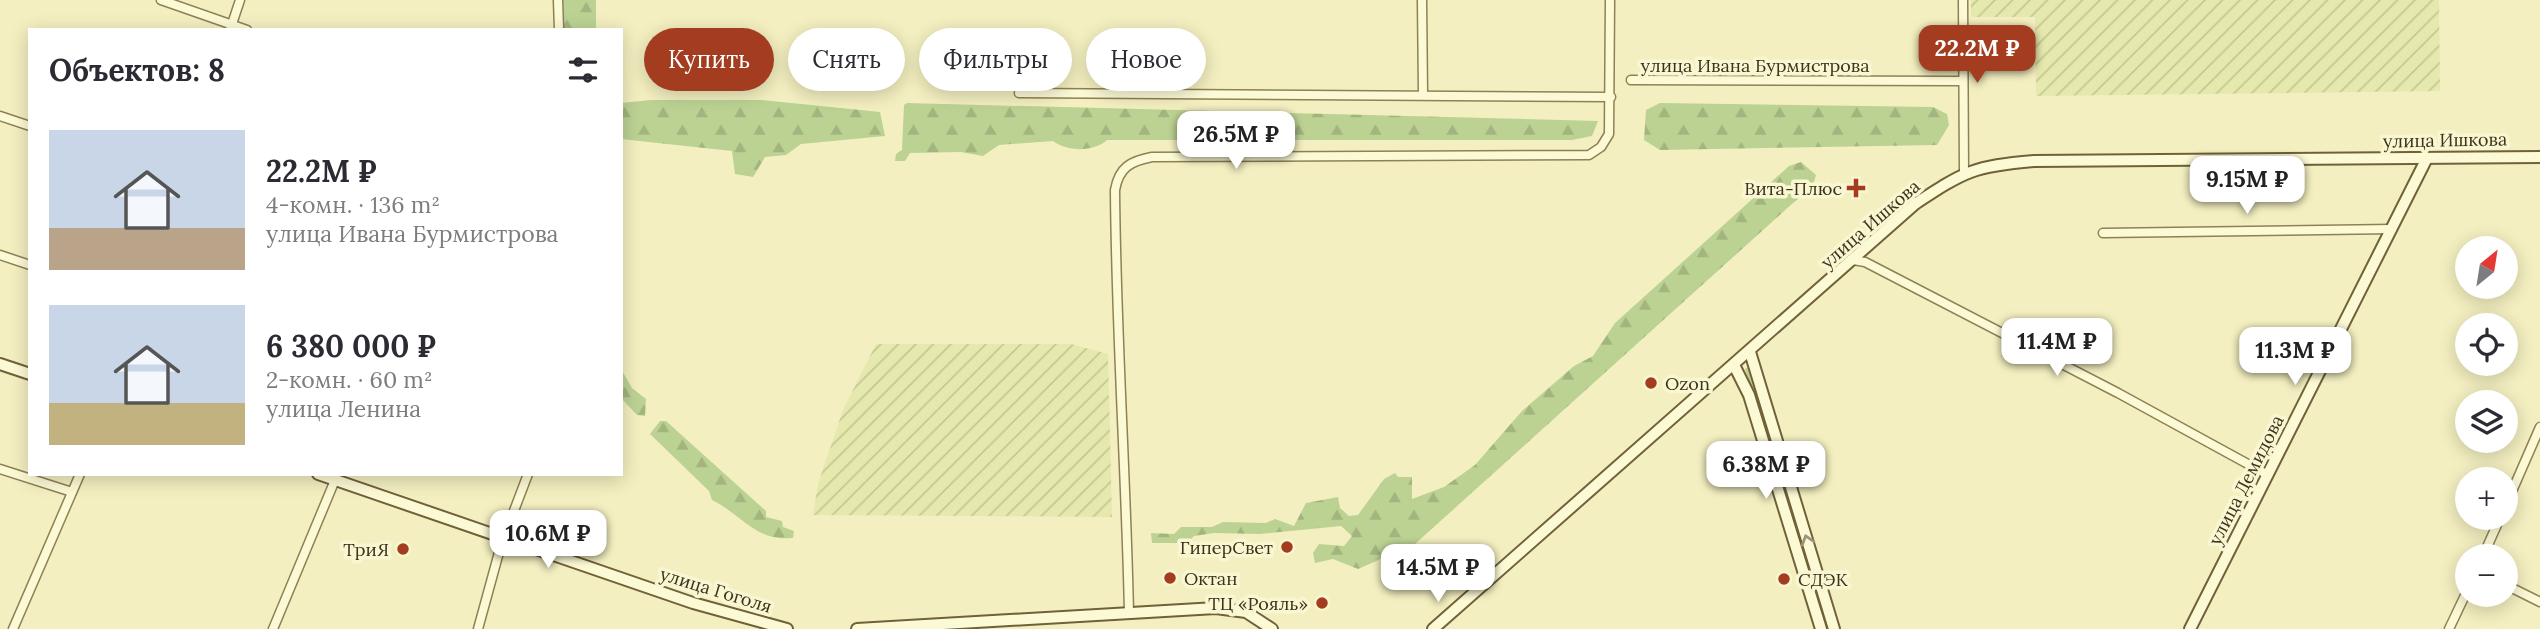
<!DOCTYPE html>
<html lang="ru">
<head>
<meta charset="utf-8">
<style>
	:root { --surface:#fff; --page:#f2f2f3; --text:#2b2b33; --muted:#7c7c81; --accent:#a43d1f }
	body { margin:0; font-family:Lora,serif; background:var(--page); color:var(--text); height:100vh; display:flex; flex-direction:column; font-size:26px; white-space:nowrap }
	* { box-sizing:border-box; margin:0 }
	p { font-size:23px; color:var(--muted) }
	.icon { flex:none; width:38px; height:38px; fill:none; stroke:currentColor; stroke-width:2; stroke-linecap:round; stroke-linejoin:round }
	.map { position:relative; flex:1; overflow:hidden }
	.drawer { position:absolute; left:28px; top:28px; width:595px; height:448px; display:flex; flex-direction:column; background:var(--surface); border-radius:0px; box-shadow:0 4px 18px #0003 }
	.drawer>* { flex:none }
	.guide { position:absolute; left:644px; top:28px; width:665px; height:63px; display:flex; gap:14px }
	.needle { width:46px; rotate:30deg }
	.fabs { position:absolute; left:2455px; top:236px; display:grid; gap:14px }
	.fabs a { display:grid; place-items:center; width:63px; height:63px; border-radius:50%; background:var(--surface); box-shadow:0 4px 18px #0003; font-size:35px }
	.price { position:absolute; translate:-50% -60px; padding:0 16px; border-radius:14px; background:#fff; color:#222; font-size:23px; line-height:46px; filter:drop-shadow(0 2px 4px #0008) }
	.price::after { content:''; position:absolute; left:50%; top:42px; width:21px; height:16px; margin-left:-10px; background:inherit; clip-path:polygon(0 0,100% 0,50% 100%) }
	.price.on { background:var(--accent); color:#fff }
	ul { padding:0; list-style:none }
	li { display:flex; align-items:center; gap:21px; height:175px; padding:0 21px }
	li span { display:grid; place-items:center; flex:none; width:196px; height:140px; border-radius:0px; color:#555 }
	li>.icon { margin-inline-start:auto }
	span .icon { width:84px; height:84px; fill:#fffc; stroke-width:1 }
	li b { font-size:30px }
	h2 { display:flex; justify-content:space-between; align-items:center; height:84px; padding:0 21px; font-size:30px }
	.chip { padding:0 24px; border-radius:32px; background:var(--surface); box-shadow:0 4px 18px #0003; font-size:24px; line-height:63px }
	.chip.on { background:var(--accent); color:#fff }
	.map>svg:first-child { display:block }
</style>
</head>
<body>
<div class="map">
<svg width="2540" height="629" viewBox="0 0 2540 629">
	<defs>
		<pattern id="farmland-furrows" width="10" height="10" patternUnits="userSpaceOnUse" patternTransform="scale(1.75)"><rect width="10" height="10" fill="#e5e9ad"/><path d="M-1 1l2-2M0 10L10 0M9 11l2-2" fill="none" stroke="#c5c894"/></pattern>
		<pattern id="forest-firs" width="22" height="20" patternUnits="userSpaceOnUse" patternTransform="scale(1.75)"><rect width="22" height="20" fill="#bcd293"/><path d="M5 1l3.5 6h-7zM16 11l3.5 6h-7z" fill="#a2b57e"/></pattern>
	</defs>
	<rect width="100%" height="100%" fill="#f3efc0"/>
	<g fill="url(#farmland-furrows)">
		<polygon points="1971,0 2439,0 2440,91 2036,96 2035,17 1971,17"/>
		<polygon points="876,344 1071,344 1108,354 1112,517 813,515 818,484 843,410"/>
	</g>
	<polygon fill="#bcd293" points="1749,367 1830,629 1826,629 1745,369"/>
	<g fill="url(#forest-firs)">
		<rect x="561" y="0" width="35" height="30"/>
		<polygon points="651,100 762,100 880,112 885,136 801,144 786,155 765,157 753,177 735,174 732,151 621,139 621,103"/>
		<path d="M907,103L1598,121L1592,136L1572,140H1107C1094,152 1068,152 1053,141L999,145L983,156L961,152L910,153L905,161H895L896,154L902,150L904,105Z"/>
		<polygon points="1660,103 1933,107 1947,114 1949,125 1937,145 1660,150 1644,140 1646,110"/>
		<polygon points="1801,162 1816,175 1813,185 1415,544 1358,569 1333,559 1315,563 1313,553 1319,544 1344,546 1352,536 1341,526 1260,534 1214,533 1194,536 1187,543 1152,543 1151,533 1174,534 1181,527 1212,527 1223,522 1266,523 1275,519 1294,526 1306,503 1338,497 1340,508 1349,516 1358,515 1384,479 1395,473 1398,477 1412,477 1412,499 1444,487 1475,465 1522,411 1574,366 1593,356 1615,323 1789,166"/>
		<polygon points="621,369 632,388 646,399 645,416 637,415 621,398"/>
		<path d="M660,421H666L766,511V517L782,521L783,527L794,531L793,538C754,541 744,516 712,500L709,491L650,434Z"/>
	</g>
	<g fill="none" stroke-linecap="round" stroke-linejoin="round">
		<g stroke="#8e8156" stroke-width="11">
			<g id="street">
				<polyline points="161,0 247,30"/>
				<polyline points="558,0 559,30"/>
				<polyline points="1422,0 1423,94"/>
				<polyline points="1963,0 1964,172"/>
				<polyline points="230,30 240,0"/>
				<polyline points="1631,80 1963,81"/>
				<polyline points="1019,93 1611,97"/>
				<polyline points="0,116 30,126"/>
				<polyline points="2103,233 2392,229"/>
				<polyline points="0,255 30,265"/>
				<polyline points="1853,260 1865,262 2118,393 2268,475"/>
				<polyline points="0,469 72,492"/>
				<polyline points="2506,505 2540,427"/>
				<polyline points="2483,556 2500,518"/>
				<polyline points="2506,585 2540,602"/>
				<path d="M1129,613C1126,472 1116,331 1115,190C1119,167 1131,161 1152,157L1589,155L1601,147L1609,134L1610,0"/>
				<polyline points="13,629 80,474"/>
				<polyline points="273,629 335,480"/>
				<polyline points="478,629 501,545 528,474"/>
				<polyline points="2449,629 2468,589"/>
			</g>
		</g>
		<g stroke="#706139" stroke-width="14">
			<g id="secondary">
				<polyline points="1750,352 1834,629"/>
				<polyline points="0,364 30,374"/>
				<polyline points="1734,365 1749,395 1821,629"/>
				<polyline points="318,474 693,603 787,629"/>
				<polyline points="857,629 1216,608 1246,612 1272,629"/>
				<path d="M1433,629L1915,204C1965,171 1974,166 2034,161L2540,157"/>
				<polyline points="2190,629 2427,158"/>
			</g>
		</g>
		<use href="#street" stroke="#fcfad5" stroke-width="8"/>
		<use href="#secondary" stroke="#fcfad5" stroke-width="10"/>
	</g>
	<defs><path id="oneway-chevron" d="M-2-3.5L2.5 0L-2 3.5" fill="none" stroke-width="1.6" stroke-linecap="round" stroke-linejoin="round" transform="scale(1.75)"/></defs>
	<use stroke="#9c9678" href="#oneway-chevron" transform="translate(1807 540) rotate(-107)"/>
	<g fill="#a43d1f" stroke="#f9f7d1" stroke-width="2.5">
		<path d="M1852.5 177.5h7v7h7v7h-7v7h-7v-7h-7v-7h7z"/>
		<circle cx="1651" cy="383" r="7"/>
		<circle cx="1287" cy="547" r="7"/>
		<circle cx="403" cy="549" r="7"/>
		<circle cx="1170" cy="578" r="7"/>
		<circle cx="1784" cy="579" r="7"/>
		<circle cx="1322" cy="603" r="7"/>
	</g>
	<g text-anchor="middle" dominant-baseline="central" stroke-width="7" stroke-linejoin="round" paint-order="stroke">
		<g font-size="18" fill="#3c331c" stroke="#f9f7d1">
			<text x="1755" y="65">улица Ивана Бурмистрова</text>
			<text transform="translate(2445 140) rotate(-1)">улица Ишкова</text>
			<text transform="translate(1870 224) rotate(-41)">улица Ишкова</text>
			<text transform="translate(2246 480) rotate(-63)">улица Демидова</text>
			<text transform="translate(716 590) rotate(17)">улица Гоголя</text>
		</g>
		<g font-size="18" fill="#3c331c" stroke="#f9f7d1" text-anchor="end">
			<text x="1842" y="188">Вита-Плюс</text>
			<text x="1665" y="383" text-anchor="start">Ozon</text>
			<text x="1273" y="547">ГиперСвет</text>
			<text x="389" y="549">ТриЯ</text>
			<text x="1184" y="578" text-anchor="start">Октан</text>
			<text x="1798" y="579" text-anchor="start">СДЭК</text>
			<text x="1308" y="603">ТЦ «Рояль»</text>
		</g>
	</g>
</svg>
<div class="fabs">
<a><svg class="needle" viewBox="-14 -14 28 28"><path d="M0-13l5 13h-10z" fill="#e53935"/><path d="M0 13l5-13h-10z" fill="#7c7c81"/></svg></a>
<a><svg class="icon" aria-label="locate" viewBox="0 0 24 24"><circle cx="12" cy="12" r="6"/><path d="M12 2v4M12 18v4M2 12h4M18 12h4"/></svg></a>
<a><svg class="icon" aria-label="layers" viewBox="0 0 24 24"><path d="M12 4l9 5-9 5-9-5zM3 14l9 5 9-5"/></svg></a>
<a>+</a>
<a>−</a>
</div>
<b class="price on" style="left:1977px;top:85px">22.2M ₽</b>
<b class="price" style="left:1236px;top:171px">26.5M ₽</b>
<b class="price" style="left:2247px;top:216px">9.15M ₽</b>
<b class="price" style="left:2057px;top:378px">11.4M ₽</b>
<b class="price" style="left:2295px;top:387px">11.3M ₽</b>
<b class="price" style="left:1766px;top:501px">6.38M ₽</b>
<b class="price" style="left:548px;top:570px">10.6M ₽</b>
<b class="price" style="left:1438px;top:604px">14.5M ₽</b>
<div class="guide">
<a class="chip on">Купить</a>
<a class="chip">Снять</a>
<a class="chip">Фильтры</a>
<a class="chip">Новое</a>
</div>
<section class="drawer">
<h2>Объектов: 8<svg class="icon" aria-label="filters" viewBox="0 0 24 24"><path d="M4 7h16M4 17h16"/><circle cx="9" cy="7" r="2"/><circle cx="15" cy="17" r="2"/></svg></h2>
<ul>
<li><span style="background:linear-gradient(#c9d6e8 70%,#b9a48a 0)"><svg class="icon" aria-label="home" viewBox="0 0 24 24"><path d="M3 11l9-7 9 7M6 9v11h12V9"/></svg></span><div><b>22.2M ₽</b><p>4-комн. · 136 m²</p><p>улица Ивана Бурмистрова</p></div></li>
<li><span style="background:linear-gradient(#c9d6e8 70%,#c2b280 0)"><svg class="icon" aria-label="home" viewBox="0 0 24 24"><path d="M3 11l9-7 9 7M6 9v11h12V9"/></svg></span><div><b>6 380 000 ₽</b><p>2-комн. · 60 m²</p><p>улица Ленина</p></div></li>
</ul>
</section>
</div>
</body>
</html>
